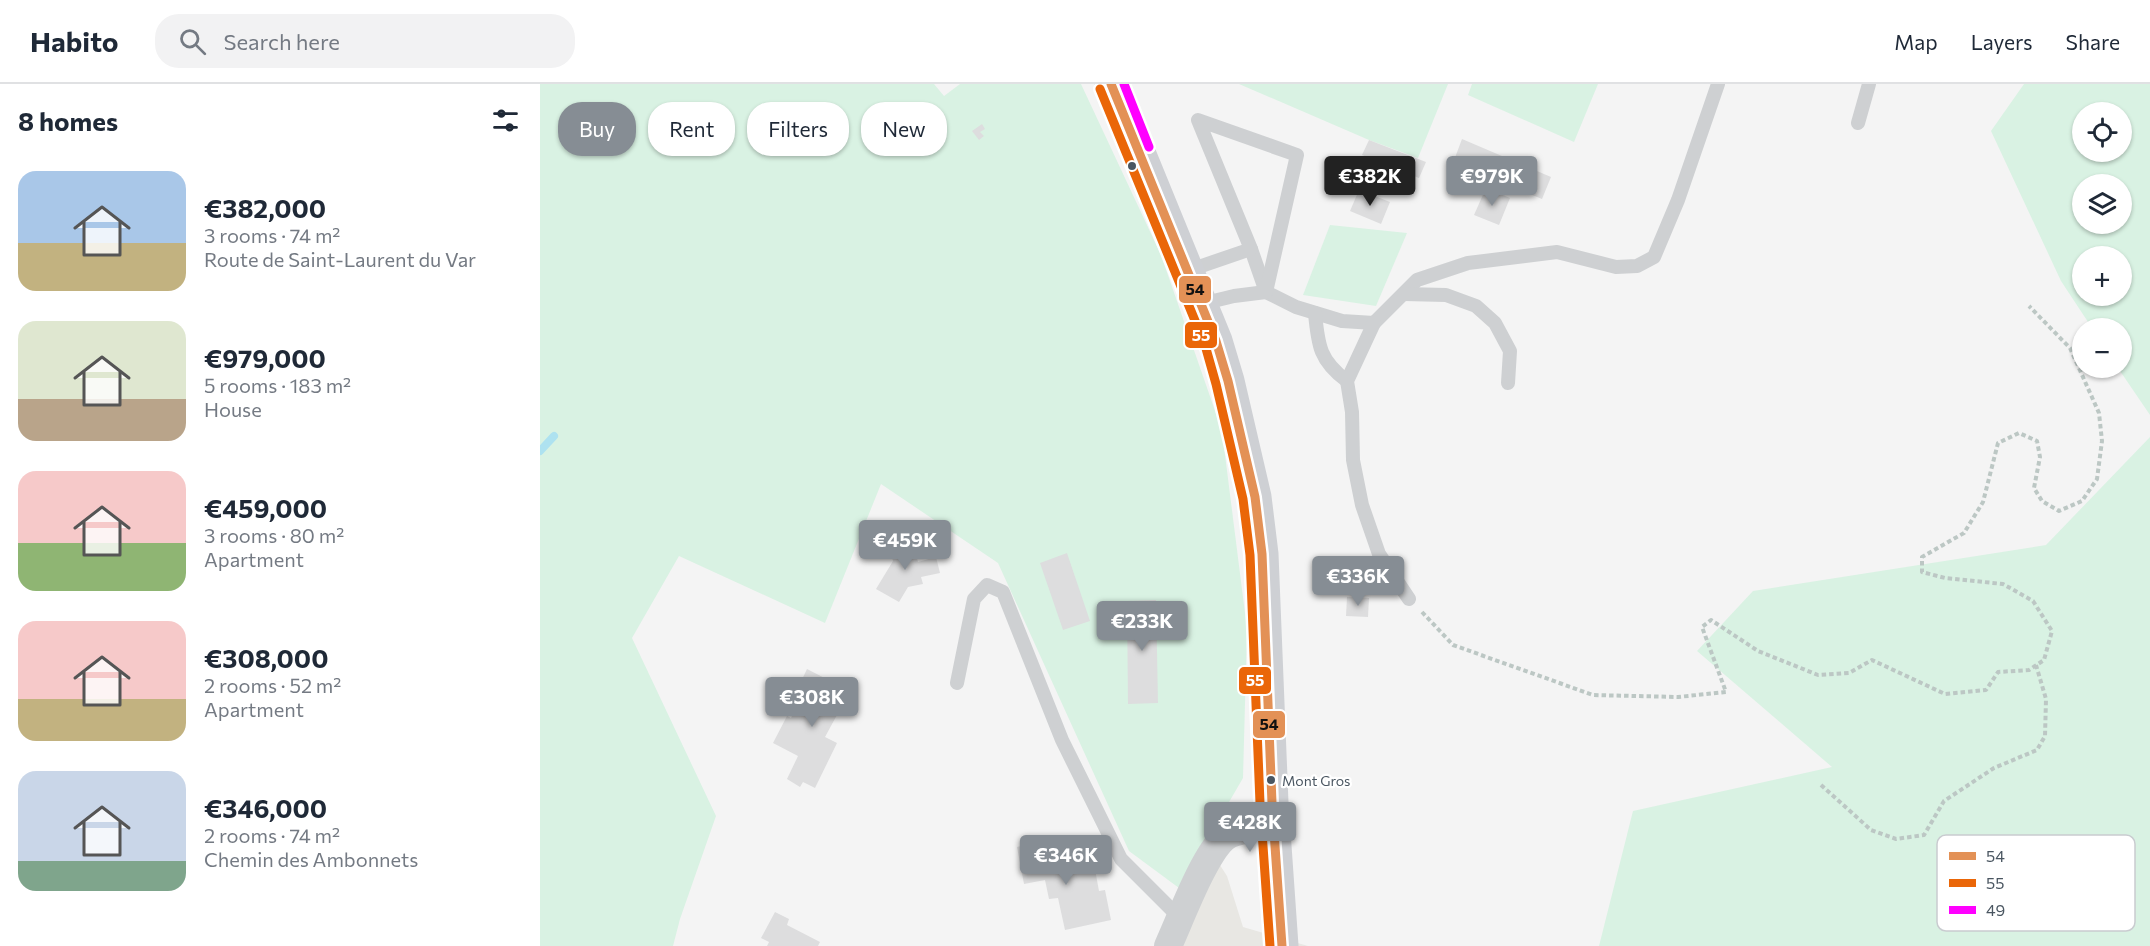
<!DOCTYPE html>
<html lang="en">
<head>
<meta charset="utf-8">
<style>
	:root { --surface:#fff; --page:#f2f2f3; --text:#1f2937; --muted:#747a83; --line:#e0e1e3; --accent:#868d94 }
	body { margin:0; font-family:Commissioner,sans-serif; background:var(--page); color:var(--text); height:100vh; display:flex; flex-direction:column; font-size:22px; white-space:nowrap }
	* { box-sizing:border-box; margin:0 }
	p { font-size:20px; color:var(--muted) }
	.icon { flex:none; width:33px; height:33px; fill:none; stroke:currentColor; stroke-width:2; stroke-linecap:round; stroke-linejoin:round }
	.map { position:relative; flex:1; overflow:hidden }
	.drawer { display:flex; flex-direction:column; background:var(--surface); width:540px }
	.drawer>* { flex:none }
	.top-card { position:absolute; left:18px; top:18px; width:570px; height:54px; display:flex; gap:12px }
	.tools { position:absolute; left:1532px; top:18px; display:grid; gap:12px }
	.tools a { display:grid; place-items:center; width:60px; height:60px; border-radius:50%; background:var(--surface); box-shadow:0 2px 4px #0004; font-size:30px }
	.price { position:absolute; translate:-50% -51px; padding:0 14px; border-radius:6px; background:var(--accent); color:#fff; font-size:20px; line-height:39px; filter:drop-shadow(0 2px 3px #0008) }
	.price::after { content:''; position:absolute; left:50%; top:36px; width:18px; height:14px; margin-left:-9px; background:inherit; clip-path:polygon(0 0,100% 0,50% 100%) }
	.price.current { background:#222; color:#fff }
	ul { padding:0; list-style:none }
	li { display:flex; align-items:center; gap:18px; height:150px; padding:0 18px }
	li span { display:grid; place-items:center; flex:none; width:168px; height:120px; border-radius:18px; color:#555 }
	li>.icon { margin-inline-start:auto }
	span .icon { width:72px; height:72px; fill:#fffc; stroke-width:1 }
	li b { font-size:26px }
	h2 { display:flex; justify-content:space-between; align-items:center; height:72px; padding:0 18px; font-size:26px }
	.tag { padding:0 21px; border-radius:24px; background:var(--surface); box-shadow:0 2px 4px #0004; font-size:21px; line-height:54px }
	.tag.current { background:var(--accent); color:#fff }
	header { display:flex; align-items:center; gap:36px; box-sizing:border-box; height:84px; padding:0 30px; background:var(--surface); border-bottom:2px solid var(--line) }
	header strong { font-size:28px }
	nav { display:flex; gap:33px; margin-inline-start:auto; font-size:21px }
	.search { width:420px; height:54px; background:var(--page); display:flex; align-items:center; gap:15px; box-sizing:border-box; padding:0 21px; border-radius:24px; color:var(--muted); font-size:22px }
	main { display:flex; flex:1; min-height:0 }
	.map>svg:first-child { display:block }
</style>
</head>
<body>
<header>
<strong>Habito</strong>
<div class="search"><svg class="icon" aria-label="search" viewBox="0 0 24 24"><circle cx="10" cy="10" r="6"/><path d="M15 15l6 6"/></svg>Search here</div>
<nav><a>Map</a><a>Layers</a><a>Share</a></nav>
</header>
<main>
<section class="drawer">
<h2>8 homes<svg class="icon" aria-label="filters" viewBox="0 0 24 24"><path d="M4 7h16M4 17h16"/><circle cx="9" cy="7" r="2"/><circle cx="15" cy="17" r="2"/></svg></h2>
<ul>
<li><span style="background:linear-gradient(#a9c7e8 60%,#c2b280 0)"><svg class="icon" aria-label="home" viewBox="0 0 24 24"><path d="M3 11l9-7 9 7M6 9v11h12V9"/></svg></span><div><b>€382,000</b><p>3 rooms · 74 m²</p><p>Route de Saint-Laurent du Var</p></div></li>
<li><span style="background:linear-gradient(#dfe7d0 65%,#b9a48a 0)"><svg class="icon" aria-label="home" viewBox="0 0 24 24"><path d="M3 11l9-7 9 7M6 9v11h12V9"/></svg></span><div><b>€979,000</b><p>5 rooms · 183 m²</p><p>House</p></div></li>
<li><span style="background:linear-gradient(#f6c9c9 60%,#8fb573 0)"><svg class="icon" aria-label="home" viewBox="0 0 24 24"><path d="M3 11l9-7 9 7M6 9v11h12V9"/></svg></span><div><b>€459,000</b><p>3 rooms · 80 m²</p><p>Apartment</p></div></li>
<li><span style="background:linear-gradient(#f6c9c9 65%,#c2b280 0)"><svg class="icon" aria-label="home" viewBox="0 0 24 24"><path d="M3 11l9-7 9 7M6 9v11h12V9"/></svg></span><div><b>€308,000</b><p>2 rooms · 52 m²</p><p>Apartment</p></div></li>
<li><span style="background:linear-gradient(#c9d6e8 75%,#7fa58c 0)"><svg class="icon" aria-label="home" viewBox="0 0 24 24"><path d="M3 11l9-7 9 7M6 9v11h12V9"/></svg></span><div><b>€346,000</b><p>2 rooms · 74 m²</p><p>Chemin des Ambonnets</p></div></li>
</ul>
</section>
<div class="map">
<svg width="1610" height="862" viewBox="0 0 1610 862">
	<rect width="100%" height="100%" fill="#f4f4f4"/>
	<polygon fill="#e8e7e3" points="678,778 687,792 703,843 768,862 640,862"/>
	<g fill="#d9f2e3" fill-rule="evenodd">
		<polygon points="0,0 394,0 404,12 420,0 541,0 621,171 682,347 707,545 703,694 639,804 589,767 458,479 341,400 285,539 139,472 92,554 176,732 140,835 133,862 0,862"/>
		<polygon points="699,0 908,0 878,74 829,56"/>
		<polygon points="932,0 1058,0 1034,58 928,11"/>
		<path d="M1484,0H1610V331L1578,284H1581V244H1552L1521,197L1451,47ZM1542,28H1581V68H1542ZM1542,100H1581V140H1542ZM1581,172V212H1542V172Z"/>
		<polygon points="790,141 867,149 836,222 763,211"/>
		<polygon points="1610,353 1610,862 1059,862 1093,727 1292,683 1157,567 1213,507 1506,461"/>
	</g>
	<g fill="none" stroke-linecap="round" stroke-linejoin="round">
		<polyline stroke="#aee2f0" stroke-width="8" points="0,367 14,352"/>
	</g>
	<g fill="#ddddde">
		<polygon points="442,40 445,45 440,48 444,52 439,56 432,47"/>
		<polygon points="922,55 1011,93 1002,115 913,79"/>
		<polygon points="829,56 886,78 879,94 822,71"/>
		<polygon points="946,104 970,114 959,141 934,131"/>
		<polygon points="819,106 850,118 841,140 810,127"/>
		<polygon points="364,454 367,465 374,464 378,478 396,473 400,489 381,493 383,500 368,503 359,518 336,505 353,477 348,458"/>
		<polygon points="527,469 550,537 523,546 500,479"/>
		<polygon points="807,513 829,514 828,533 806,532"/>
		<polygon points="616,516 618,619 588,620 587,517"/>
		<polygon points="267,585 310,607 285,653 297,659 275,704 263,698 260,703 247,695 258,672 233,659 247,632 251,634 259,617 263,620 267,611 257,606"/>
		<polygon points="493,759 494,762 508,759 511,771 521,769 524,786 554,780 559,807 565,806 571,836 525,846 518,814 509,815 505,796 484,800 477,763"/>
		<polygon points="235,828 249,835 247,841 280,858 278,862 227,862 229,858 221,854"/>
	</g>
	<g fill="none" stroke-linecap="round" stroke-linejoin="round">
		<g stroke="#bcc7c4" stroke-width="4" stroke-dasharray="4.5 3" stroke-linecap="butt">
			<polyline points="882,528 913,561 1053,611 1138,613 1186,608 1162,543 1171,536 1218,567 1278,591 1309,589 1332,576 1405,610 1446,606 1458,588 1489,586 1504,576 1512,547 1493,517 1463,500 1405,494 1382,488 1382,473 1424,449 1443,418 1458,359 1479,349 1497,357 1500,373 1494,404 1502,417 1519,427 1542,417 1557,395 1562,357 1559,329 1530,264 1489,222"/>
			<polyline points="1281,701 1331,746 1356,755 1384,751 1404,717 1454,684 1497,666 1505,652 1506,615 1496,581"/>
		</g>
		<g stroke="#ced0d2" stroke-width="14">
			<polyline points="1318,39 1329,0"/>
			<polyline points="711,165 726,208 756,223 802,237 834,239 877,196 928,179 1017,168 1076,183 1097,182 1114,173 1138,116 1178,0"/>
			<polyline points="647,187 711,165 658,36 757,71 726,208 694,212 661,220"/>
			<polyline points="864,210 906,211 936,222 955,239 970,267 968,299"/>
			<path d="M775,229C778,262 780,277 807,297"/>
			<polyline points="834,239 807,297 812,328 813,376 822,421 839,470 869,515"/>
			<polyline points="417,599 434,515 447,501 463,508 522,656 581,775 640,834"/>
		</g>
		<path stroke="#ced0d2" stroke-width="28" d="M628,862C640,836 664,771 684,754C694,745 721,744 734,744"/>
		<polyline stroke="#ced0d4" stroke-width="33" points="571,0 676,257 688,297 715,413 722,470 732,719 742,862"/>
		<g stroke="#fff" stroke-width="14">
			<polyline id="bus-1" points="571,0 676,257 688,297 715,413 722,470 732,719 742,862"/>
		</g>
		<g stroke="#fff" stroke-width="14">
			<polyline id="bus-2" points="560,5 665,261 676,300 703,415 710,471 720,719 730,862"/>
		</g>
		<g stroke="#fff" stroke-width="14">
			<polyline id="bus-3" points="584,0 609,63"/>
		</g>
		<use href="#bus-1" stroke="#e39156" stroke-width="9"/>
		<use href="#bus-2" stroke="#ea6608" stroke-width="9"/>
		<use href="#bus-3" stroke="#f0f" stroke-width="9"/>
	</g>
	<g fill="#4a5661" stroke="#fff" stroke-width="2">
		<circle cx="592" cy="82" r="5"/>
		<circle cx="731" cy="696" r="5"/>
	</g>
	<g text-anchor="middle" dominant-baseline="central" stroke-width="4.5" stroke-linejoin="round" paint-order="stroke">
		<g font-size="14" fill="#4a5661" stroke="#fff" text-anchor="start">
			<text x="742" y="696">Mont Gros</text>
		</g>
	</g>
	<rect x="1397" y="751" width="198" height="96" rx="9" fill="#fff" stroke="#c9ccd0" stroke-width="1.5"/>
	<rect x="1409" y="768" width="27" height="8" fill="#e39156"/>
	<rect x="1409" y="795" width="27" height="8" fill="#ea6608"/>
	<rect x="1409" y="822" width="27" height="8" fill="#f0f"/>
	<g font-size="16" fill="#4a5661">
		<text x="1446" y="778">54</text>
		<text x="1446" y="805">55</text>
		<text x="1446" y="832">49</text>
	</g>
	<g stroke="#fff" stroke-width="2">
		<rect x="638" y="191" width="34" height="29" rx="6" fill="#e39156"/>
		<rect x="644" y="237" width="34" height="28" rx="6" fill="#ea6608"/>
		<rect x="698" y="582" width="34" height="29" rx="6" fill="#ea6608"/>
		<rect x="712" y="626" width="34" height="29" rx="6" fill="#e39156"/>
	</g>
	<g font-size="16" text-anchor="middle" font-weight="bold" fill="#fff">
		<text x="661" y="257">55</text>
		<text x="715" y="602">55</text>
	</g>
	<g font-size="16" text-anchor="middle" font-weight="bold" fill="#111">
		<text x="655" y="211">54</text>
		<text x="729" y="646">54</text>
	</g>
</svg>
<div class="tools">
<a><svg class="icon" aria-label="locate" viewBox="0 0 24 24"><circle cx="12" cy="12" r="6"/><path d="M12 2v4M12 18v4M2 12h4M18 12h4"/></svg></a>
<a><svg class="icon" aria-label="layers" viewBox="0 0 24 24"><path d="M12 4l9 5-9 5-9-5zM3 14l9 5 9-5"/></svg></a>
<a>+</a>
<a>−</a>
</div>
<b class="price current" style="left:830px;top:123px">€382K</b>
<b class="price" style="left:952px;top:123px">€979K</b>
<b class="price" style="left:365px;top:487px">€459K</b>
<b class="price" style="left:818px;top:523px">€336K</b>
<b class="price" style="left:602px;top:568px">€233K</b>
<b class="price" style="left:272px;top:644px">€308K</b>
<b class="price" style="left:710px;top:769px">€428K</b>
<b class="price" style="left:526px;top:802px">€346K</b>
<div class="top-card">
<a class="tag current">Buy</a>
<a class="tag">Rent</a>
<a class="tag">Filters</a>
<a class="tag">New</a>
</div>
</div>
</main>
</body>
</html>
